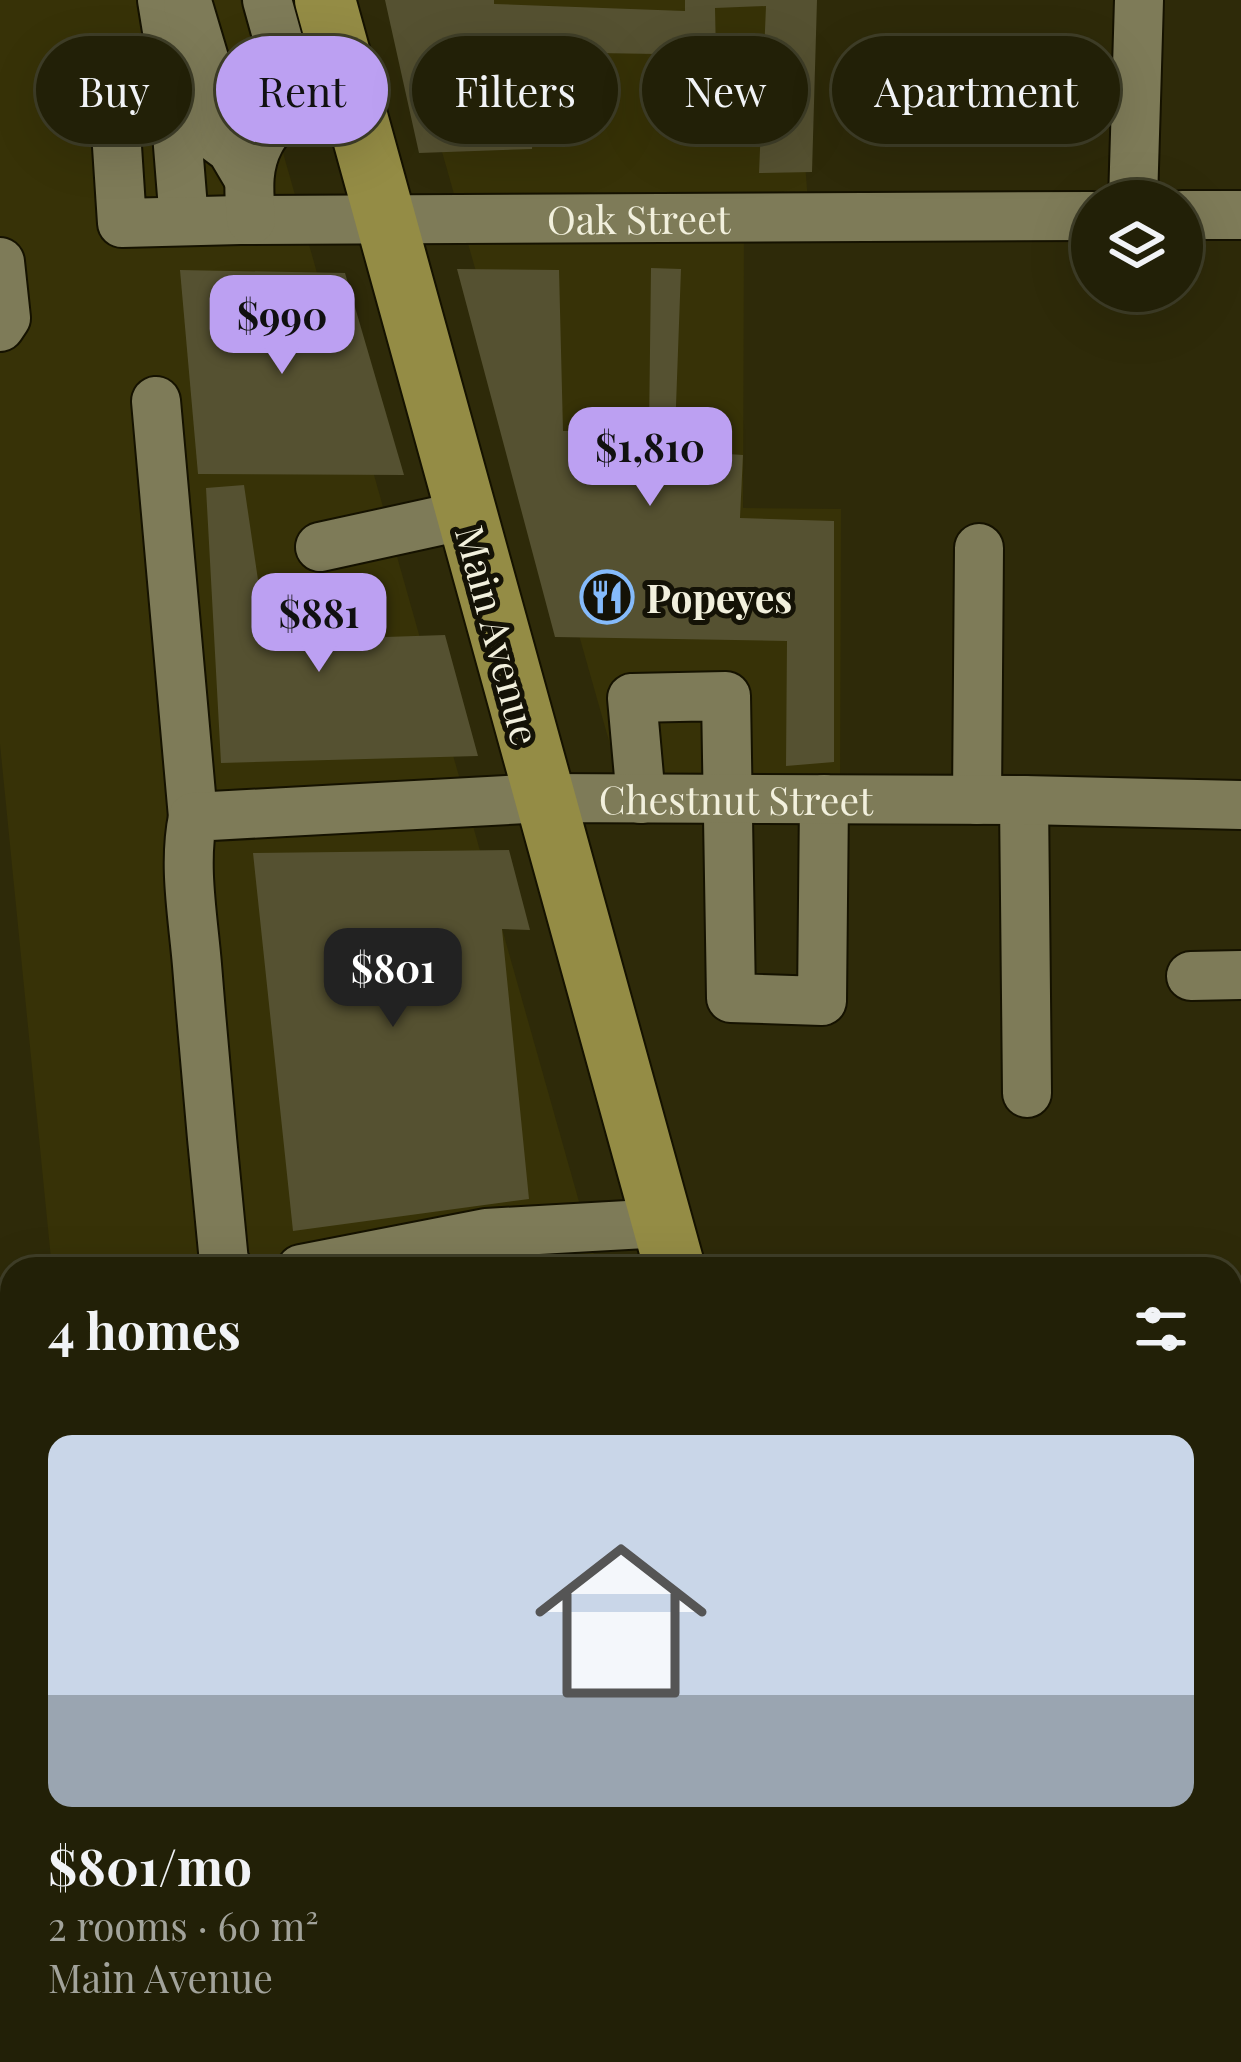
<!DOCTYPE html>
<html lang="en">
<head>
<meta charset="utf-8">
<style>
	:root { --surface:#222007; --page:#2e2d15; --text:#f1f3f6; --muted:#a2a39b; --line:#3f3e28; --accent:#bca0f2 }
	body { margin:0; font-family:"Playfair Display",serif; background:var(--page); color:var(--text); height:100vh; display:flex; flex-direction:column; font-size:45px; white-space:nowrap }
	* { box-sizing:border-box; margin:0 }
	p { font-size:39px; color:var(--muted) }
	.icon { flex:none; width:66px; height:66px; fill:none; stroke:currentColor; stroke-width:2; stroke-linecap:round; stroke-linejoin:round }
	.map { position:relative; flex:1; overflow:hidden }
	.side { position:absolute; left:0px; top:1257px; width:1242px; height:807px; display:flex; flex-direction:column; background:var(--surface); border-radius:36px 36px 0 0; box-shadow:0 12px 48px #0002,0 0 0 3px var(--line) }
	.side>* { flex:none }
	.banner { position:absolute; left:36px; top:36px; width:1170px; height:108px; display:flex; gap:24px }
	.controls { position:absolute; left:1071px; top:180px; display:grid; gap:24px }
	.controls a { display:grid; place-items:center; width:132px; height:132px; border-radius:50%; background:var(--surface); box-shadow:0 12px 48px #0002,0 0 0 3px var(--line); font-size:60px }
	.price { position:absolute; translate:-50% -102px; padding:0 27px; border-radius:24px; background:var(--accent); color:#111; font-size:39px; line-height:78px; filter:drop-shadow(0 3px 6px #0008) }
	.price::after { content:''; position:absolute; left:50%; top:72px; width:36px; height:27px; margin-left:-18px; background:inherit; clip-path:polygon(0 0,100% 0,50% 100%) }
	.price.selected { background:#222; color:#fff }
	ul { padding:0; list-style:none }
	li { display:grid; align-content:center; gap:24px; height:636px; padding:0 48px }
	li+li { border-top:3px solid var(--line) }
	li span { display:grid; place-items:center; height:372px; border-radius:24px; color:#555 }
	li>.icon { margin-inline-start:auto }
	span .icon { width:216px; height:216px; fill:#fffc; stroke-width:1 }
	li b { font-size:51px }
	h2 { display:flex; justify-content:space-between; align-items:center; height:144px; padding:0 48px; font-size:51px }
	.chip { padding:0 42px; border-radius:54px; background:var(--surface); box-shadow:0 12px 48px #0002,0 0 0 3px var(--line); font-size:42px; line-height:108px }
	.chip.selected { background:var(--accent); color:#111 }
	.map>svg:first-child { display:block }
</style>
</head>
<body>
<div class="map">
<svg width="1241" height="2062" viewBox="0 0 1241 2062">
	<rect width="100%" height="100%" fill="#2e2a09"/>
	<g fill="#373207">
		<polygon points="0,0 240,0 598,1269 52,1269 0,744"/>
		<polygon points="399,0 793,0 809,216 744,217 743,508 841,509 840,807 628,808"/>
		<polygon points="255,2052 521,2052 521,2062 256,2062"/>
	</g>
	<g fill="#555131">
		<polygon points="385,0 494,0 494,4 685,11 685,0 817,0 812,172 759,173 766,6 715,8 716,55 538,52 532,149 419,153"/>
		<polygon points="651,268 681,269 675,433 699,435 698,452 743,455 740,518 834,521 834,762 786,766 787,641 555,637 457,269 559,270 563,431 649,430"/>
		<polygon points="180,270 345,273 404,475 198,474"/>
		<polygon points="244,485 267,641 445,635 478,756 221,763 206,488"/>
		<polygon points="509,850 530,930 502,929 529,1199 293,1231 253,853"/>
	</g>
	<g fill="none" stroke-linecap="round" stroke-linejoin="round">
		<g stroke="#151200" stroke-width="52">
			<g id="minor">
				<polyline points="162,0 179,105 204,129 231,149 247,176"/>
				<polyline points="188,5 231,149"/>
				<polyline points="179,105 176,121 184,221"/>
				<path id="s1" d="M115,116L122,223L240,220L1092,216"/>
				<polyline points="1133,201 1139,0"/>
				<polyline points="1182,215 1241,215"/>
				<path d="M251,220C249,192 246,167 260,141C270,122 287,112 292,90L267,0"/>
				<polyline points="0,262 6,318 0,327"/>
				<polyline points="156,401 193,817"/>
				<polyline points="320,547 466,515"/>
				<polyline points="641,799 632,698 726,696 731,998 822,1001 824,799"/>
				<polyline points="977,800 979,548"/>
				<polyline points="1024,800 1027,1093"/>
				<polyline points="1191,976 1241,975"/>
				<path id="s2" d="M229,1269L224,1262C214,1163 205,1064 197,965C193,917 183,864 193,817L544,798L1024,800L1241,805"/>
				<polyline points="301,1269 486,1233 663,1223"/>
				<polyline points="1230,1341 1241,1341"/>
				<polyline points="1230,1848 1241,1848"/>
				<polyline points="0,1849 12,1849"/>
			</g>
		</g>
		<g stroke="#151200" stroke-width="64">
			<g id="major">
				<polyline points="325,0 675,1269"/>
				<polyline points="0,1519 12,1638"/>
				<polyline points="54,2052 55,2062"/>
				<polyline points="899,2052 901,2062"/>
			</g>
		</g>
		<use href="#minor" stroke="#7e7b58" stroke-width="48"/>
		<use href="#major" stroke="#948c45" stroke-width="60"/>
	</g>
	<defs>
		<g id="restaurant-ring" transform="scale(2.7)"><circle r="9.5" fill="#141206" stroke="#85bbfb" stroke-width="1.5"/><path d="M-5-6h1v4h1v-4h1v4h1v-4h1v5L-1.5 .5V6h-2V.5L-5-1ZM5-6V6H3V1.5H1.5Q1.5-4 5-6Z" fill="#85bbfb"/></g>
	</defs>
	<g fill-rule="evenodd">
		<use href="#restaurant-ring" x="607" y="597"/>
	</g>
	<g text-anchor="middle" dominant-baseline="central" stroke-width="10" stroke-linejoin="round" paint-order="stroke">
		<g font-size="39" fill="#f2f0dd" stroke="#141206">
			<text stroke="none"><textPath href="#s1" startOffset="624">Oak Street</textPath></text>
			<text transform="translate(499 635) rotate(75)">Main Avenue</text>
			<text stroke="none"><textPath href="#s2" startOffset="999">Chestnut Street</textPath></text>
		</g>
		<g font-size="39" font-weight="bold" fill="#f2f0dd" stroke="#141206" text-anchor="start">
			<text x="646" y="597">Popeyes</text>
		</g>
	</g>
</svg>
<div class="controls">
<a><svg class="icon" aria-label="layers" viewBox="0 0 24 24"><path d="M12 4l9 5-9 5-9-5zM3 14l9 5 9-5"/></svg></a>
</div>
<b class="price" style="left:282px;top:377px">$990</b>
<b class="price" style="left:650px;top:509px">$1,810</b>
<b class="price" style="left:319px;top:675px">$881</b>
<b class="price selected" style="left:393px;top:1030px">$801</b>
<div class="banner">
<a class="chip">Buy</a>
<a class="chip selected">Rent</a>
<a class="chip">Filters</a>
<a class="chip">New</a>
<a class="chip">Apartment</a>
</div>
<section class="side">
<h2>4 homes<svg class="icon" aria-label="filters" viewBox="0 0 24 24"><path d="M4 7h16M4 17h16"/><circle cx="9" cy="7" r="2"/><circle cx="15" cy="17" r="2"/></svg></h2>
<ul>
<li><span style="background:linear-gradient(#c9d6e8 70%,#9aa5b1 0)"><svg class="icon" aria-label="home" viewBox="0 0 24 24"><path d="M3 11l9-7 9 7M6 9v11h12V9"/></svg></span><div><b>$801/mo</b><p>2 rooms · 60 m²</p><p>Main Avenue</p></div></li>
</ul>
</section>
</div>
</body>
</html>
